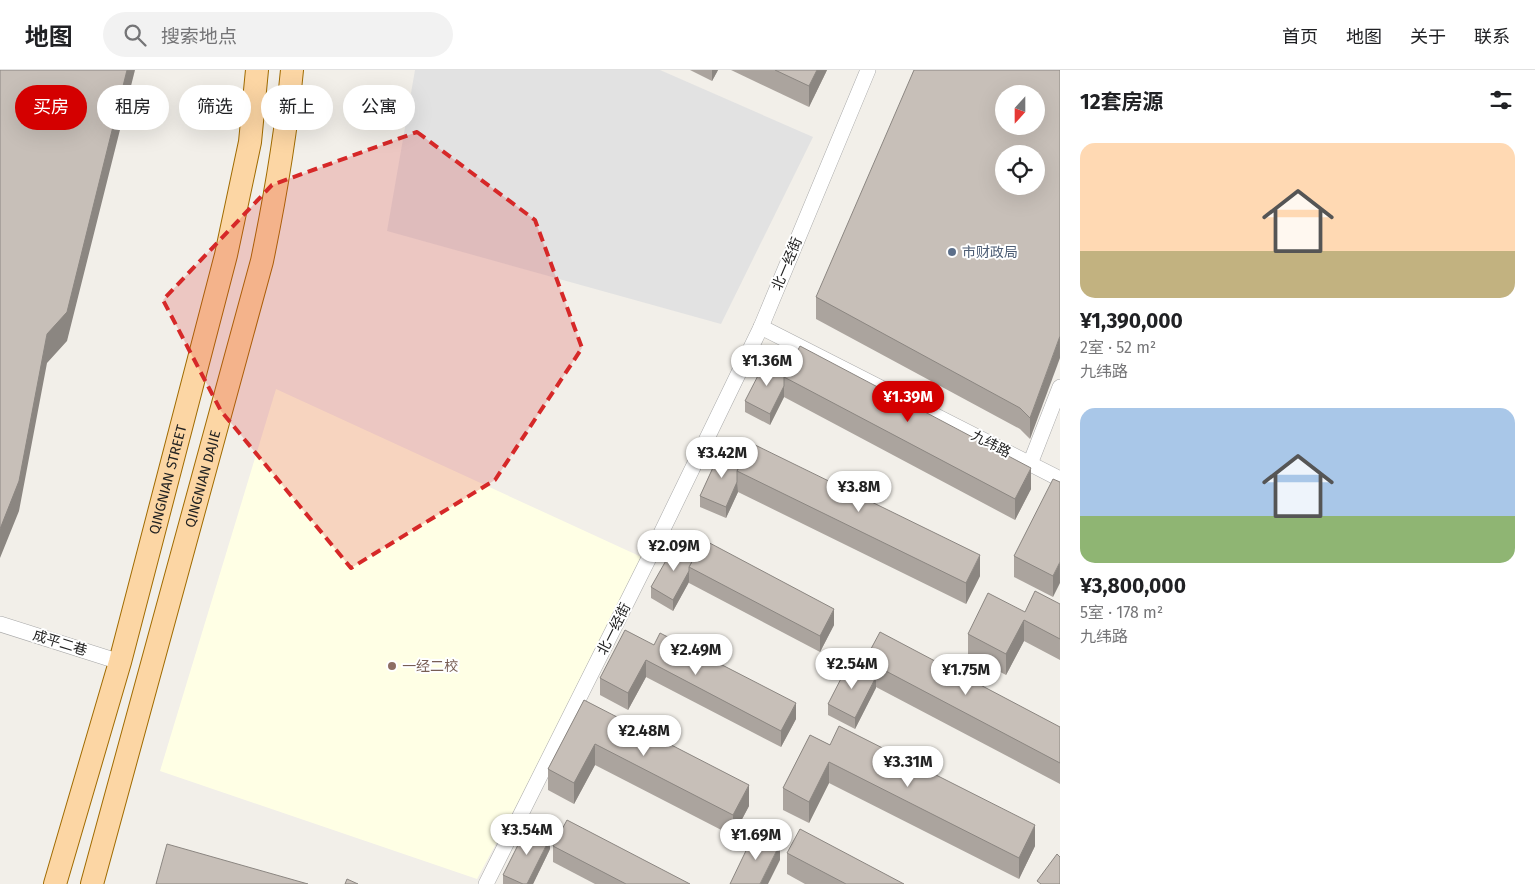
<!DOCTYPE html>
<html lang="zh">
<head>
<meta charset="utf-8">
<style>
	:root { --surface:#fff; --page:#f2f2f2; --text:#202124; --muted:#757577; --line:#e0e0e0; --accent:#d40000 }
	body { margin:0; font-family:"Fira Sans","Noto Sans SC",sans-serif; background:var(--page); color:var(--text); height:100vh; display:flex; flex-direction:column; font-size:19px; white-space:nowrap }
	* { box-sizing:border-box; margin:0 }
	p { font-size:16px; color:var(--muted) }
	.icon { flex:none; width:28px; height:28px; fill:none; stroke:currentColor; stroke-width:2; stroke-linecap:round; stroke-linejoin:round }
	.map { position:relative; flex:1; overflow:hidden }
	.side { display:flex; flex-direction:column; background:var(--surface); width:475px }
	.side>* { flex:none }
	.banner { position:absolute; left:15px; top:15px; width:475px; height:45px; display:flex; gap:10px }
	.needle { width:32px; rotate:201deg }
	.controls { position:absolute; left:995px; top:15px; display:grid; gap:10px }
	.controls a { display:grid; place-items:center; width:50px; height:50px; border-radius:50%; background:var(--surface); box-shadow:0 5px 20px #0002; font-size:25px }
	.price { position:absolute; translate:-50% -42px; padding:0 11px; border-radius:18px; background:#fff; color:#222; font-size:16px; line-height:32px; filter:drop-shadow(0 1px 2px #0008) }
	.price::after { content:''; position:absolute; left:50%; top:30px; width:15px; height:11px; margin-left:-8px; background:inherit; clip-path:polygon(0 0,100% 0,50% 100%) }
	.price.selected { background:var(--accent); color:#fff }
	ul { padding:0; list-style:none }
	li { display:grid; align-content:center; gap:10px; height:265px; padding:0 20px }
	li span { display:grid; place-items:center; height:155px; border-radius:15px; color:#555 }
	li>.icon { margin-inline-start:auto }
	span .icon { width:90px; height:90px; fill:#fffc; stroke-width:1 }
	li b { font-size:21px }
	h2 { display:flex; justify-content:space-between; align-items:center; height:60px; padding:0 20px; font-size:21px }
	.chip { padding:0 18px; border-radius:22px; background:var(--surface); box-shadow:0 5px 20px #0002; font-size:18px; line-height:45px }
	.chip.selected { background:var(--accent); color:#fff }
	header { display:flex; align-items:center; gap:30px; box-sizing:border-box; height:70px; padding:0 25px; background:var(--surface); border-bottom:1px solid var(--line) }
	header strong { font-size:24px }
	nav { display:flex; gap:28px; margin-inline-start:auto; font-size:18px }
	.search { width:350px; height:45px; background:var(--page); display:flex; align-items:center; gap:12px; box-sizing:border-box; padding:0 18px; border-radius:28px; color:var(--muted); font-size:19px }
	main { display:flex; flex:1; min-height:0 }
	.map>svg:first-child { display:block }
</style>
</head>
<body>
<header>
<strong>地图</strong>
<div class="search"><svg class="icon" aria-label="search" viewBox="0 0 24 24"><circle cx="10" cy="10" r="6"/><path d="M15 15l6 6"/></svg>搜索地点</div>
<nav><a>首页</a><a>地图</a><a>关于</a><a>联系</a></nav>
</header>
<main>
<div class="map">
<svg width="1060" height="814" viewBox="0 0 1060 814">
	<rect width="100%" height="100%" fill="#f2efe9"/>
	<polygon fill="#ffffe5" points="276,319 648,490 477,809 160,701"/>
	<polygon fill="#e2e2e2" points="415,0 660,0 813,67 721,254 387,161"/>
	<g fill="none" stroke-linecap="round" stroke-linejoin="round">
		<g stroke="#a9a9a9" stroke-width="16">
			<g id="street">
				<polyline points="761,257 1060,409"/>
				<polyline points="1030,394 1060,317"/>
				<polyline points="0,554 120,592"/>
				<polyline points="486,814 648,490 761,257 868,0"/>
			</g>
		</g>
		<g stroke="#a06b00" stroke-width="24">
			<g id="primary">
				<path id="s1" d="M55,814L120,592L226,185L250,72L257,0"/>
				<path id="s2" d="M92,814L262,191C275,128 286,64 292,0"/>
			</g>
		</g>
		<use href="#street" stroke="#fff" stroke-width="15"/>
		<use href="#primary" stroke="#fcd6a4" stroke-width="22"/>
	</g>
	<g fill="#aba49e">
		<polygon points="690,0 718,0 712,11"/>
		<polygon points="731,0 827,0 809,37"/>
		<polygon points="1060,0 1030,369 1020,359 816,249 816,227"/>
		<polygon points="787,301 1031,419 1015,450 784,327 770,355 745,342 745,331"/>
		<polygon points="721,380 980,506 966,534 738,422 726,448 700,437 700,426"/>
		<polygon points="1060,412 1053,527 1014,507 1014,486"/>
		<polygon points="696,484 834,555 820,582 689,513 689,512 673,541 651,528 651,517"/>
		<polygon points="1060,534 1060,590 1024,571 1006,605 968,585 968,564 1025,542"/>
		<polygon points="654,575 796,649 781,677 646,607 628,640 600,625 600,608"/>
		<polygon points="865,590 1060,657 1060,714 876,617 855,659 828,645 828,634 865,601"/>
		<polygon points="584,630 749,736 733,766 595,695 574,734 548,720 548,699"/>
		<polygon points="810,665 1035,776 1019,809 829,713 809,753 783,740 783,718"/>
		<polygon points="553,776 690,814 595,814 553,792"/>
		<polygon points="550,779 533,814 503,814 503,805"/>
		<polygon points="787,783 904,814 805,814 787,804"/>
	</g>
	<g fill="#8b8681">
		<polygon points="127,0 135,0 67,271 47,293 19,441 0,488 0,459 47,264"/>
		<polygon points="712,0 718,0 712,11"/>
		<polygon points="817,0 827,0 809,37 809,16"/>
		<polygon points="1060,266 1060,288 1030,369 1030,348"/>
		<polygon points="784,316 784,327 770,355 770,344"/>
		<polygon points="1031,398 1031,419 1015,450 1015,429"/>
		<polygon points="737,412 738,422 726,448 726,437"/>
		<polygon points="980,485 980,506 966,534 966,513"/>
		<polygon points="1060,492 1060,513 1053,527 1053,506"/>
		<polygon points="689,501 689,512 673,541 673,530"/>
		<polygon points="834,539 834,555 820,582 820,566"/>
		<polygon points="1024,550 1024,571 1006,605 1006,584"/>
		<polygon points="646,590 646,607 628,640 628,623"/>
		<polygon points="876,607 876,618 855,659 855,648"/>
		<polygon points="796,633 796,649 781,677 781,661"/>
		<polygon points="595,674 595,695 574,734 574,713"/>
		<polygon points="829,692 829,713 809,753 809,732"/>
		<polygon points="749,715 749,736 733,766 733,745"/>
		<polygon points="1035,755 1035,776 1019,809 1019,788"/>
		<polygon points="550,768 550,779 533,814 527,814"/>
		<polygon points="780,774 780,790 768,814 760,814"/>
	</g>
	<g fill="#c7bfb8" stroke="#8b8681" fill-rule="evenodd">
		<polygon points="0,0 127,0 67,242 47,264 19,411 0,459"/>
		<polygon points="775,0 817,0 809,16"/>
		<path d="M914,0H1060V266L1030,348L1020,338L816,227ZM1004,24H1036V56H1004ZM1004,84H1036V116H1004Z"/>
		<polygon points="800,276 1031,398 1015,429 784,307"/>
		<polygon points="766,290 787,301 784,307 784,316 770,344 745,331"/>
		<polygon points="751,373 980,485 966,513 737,401"/>
		<polygon points="721,380 742,390 737,401 737,412 726,437 700,426"/>
		<polygon points="1053,409 1060,412 1060,492 1053,506 1014,486"/>
		<polygon points="704,470 834,539 820,566 689,497"/>
		<polygon points="676,473 696,484 689,497 689,501 673,530 651,517"/>
		<polygon points="1035,521 1060,534 1060,569 1024,550 1006,584 968,564 988,523 1025,542"/>
		<polygon points="625,560 654,575 660,563 796,633 781,661 646,590 628,623 600,608"/>
		<polygon points="880,562 1060,657 1060,693 865,590"/>
		<polygon points="849,593 876,607 855,648 828,634"/>
		<polygon points="584,630 749,715 733,745 595,674 574,713 548,699"/>
		<polygon points="839,656 1035,755 1019,788 829,692 809,732 783,718 810,665 830,675"/>
		<polygon points="567,750 690,814 626,814 553,776"/>
		<polygon points="527,757 550,768 527,814 523,814 503,805"/>
		<polygon points="800,759 904,814 846,814 787,783"/>
		<polygon points="755,762 780,774 760,814 730,814"/>
		<polygon points="167,774 308,814 156,814"/>
		<polygon points="1057,784 1060,787 1060,814 1041,814 1037,811"/>
		<polygon points="347,809 358,814 345,814"/>
	</g>
	<path fill="#d62828" fill-opacity="0.2" stroke="#d62828" stroke-width="4" stroke-dasharray="10 6" stroke-linejoin="round" d="M417,62L535,150L582,278L495,410L351,498L221,341L163,230L272,115Z"/>
	<circle fill="#5c6f8a" stroke="#fff" stroke-width="2" cx="952" cy="182" r="5"/>
	<circle fill="#8d6e63" stroke="#fff" stroke-width="2" cx="392" cy="596" r="5"/>
	<g text-anchor="middle" dominant-baseline="central" stroke-width="4" stroke-linejoin="round" paint-order="stroke">
		<g font-size="14" fill="#4e5e75" stroke="#fff" text-anchor="start">
			<text x="962" y="182">市财政局</text>
		</g>
		<g font-size="14" fill="#222" stroke="#fff">
			<text transform="translate(787 194) rotate(-67)">北一经街</text>
			<text transform="translate(991 374) rotate(27)">九纬路</text>
			<text stroke="none"><textPath href="#s1" startOffset="420">QINGNIAN STREET</textPath></text>
			<text stroke="none"><textPath href="#s2" startOffset="420">QINGNIAN DAJIE</textPath></text>
			<text transform="translate(614 559) rotate(-63)">北一经街</text>
			<text transform="translate(60 573) rotate(17)">成平二巷</text>
		</g>
		<g font-size="14" fill="#785e54" stroke="#fff" text-anchor="start">
			<text x="402" y="596">一经二校</text>
		</g>
	</g>
</svg>
<div class="controls">
<a><svg class="needle" viewBox="-14 -14 28 28"><path d="M0-13l5 13h-10z" fill="#e53935"/><path d="M0 13l5-13h-10z" fill="#757577"/></svg></a>
<a><svg class="icon" aria-label="locate" viewBox="0 0 24 24"><circle cx="12" cy="12" r="6"/><path d="M12 2v4M12 18v4M2 12h4M18 12h4"/></svg></a>
</div>
<b class="price" style="left:767px;top:317px">¥1.36M</b>
<b class="price selected" style="left:908px;top:353px">¥1.39M</b>
<b class="price" style="left:722px;top:409px">¥3.42M</b>
<b class="price" style="left:859px;top:443px">¥3.8M</b>
<b class="price" style="left:674px;top:502px">¥2.09M</b>
<b class="price" style="left:696px;top:606px">¥2.49M</b>
<b class="price" style="left:852px;top:620px">¥2.54M</b>
<b class="price" style="left:966px;top:626px">¥1.75M</b>
<b class="price" style="left:644px;top:687px">¥2.48M</b>
<b class="price" style="left:908px;top:718px">¥3.31M</b>
<b class="price" style="left:527px;top:786px">¥3.54M</b>
<b class="price" style="left:756px;top:791px">¥1.69M</b>
<div class="banner">
<a class="chip selected">买房</a>
<a class="chip">租房</a>
<a class="chip">筛选</a>
<a class="chip">新上</a>
<a class="chip">公寓</a>
</div>
</div>
<section class="side">
<h2>12套房源<svg class="icon" aria-label="filters" viewBox="0 0 24 24"><path d="M4 7h16M4 17h16"/><circle cx="9" cy="7" r="2"/><circle cx="15" cy="17" r="2"/></svg></h2>
<ul>
<li><span style="background:linear-gradient(#ffd9b3 70%,#c2b280 0)"><svg class="icon" aria-label="home" viewBox="0 0 24 24"><path d="M3 11l9-7 9 7M6 9v11h12V9"/></svg></span><div><b>¥1,390,000</b><p>2室 · 52 m²</p><p>九纬路</p></div></li>
<li><span style="background:linear-gradient(#a9c7e8 70%,#8fb573 0)"><svg class="icon" aria-label="home" viewBox="0 0 24 24"><path d="M3 11l9-7 9 7M6 9v11h12V9"/></svg></span><div><b>¥3,800,000</b><p>5室 · 178 m²</p><p>九纬路</p></div></li>
</ul>
</section>
</main>
</body>
</html>
